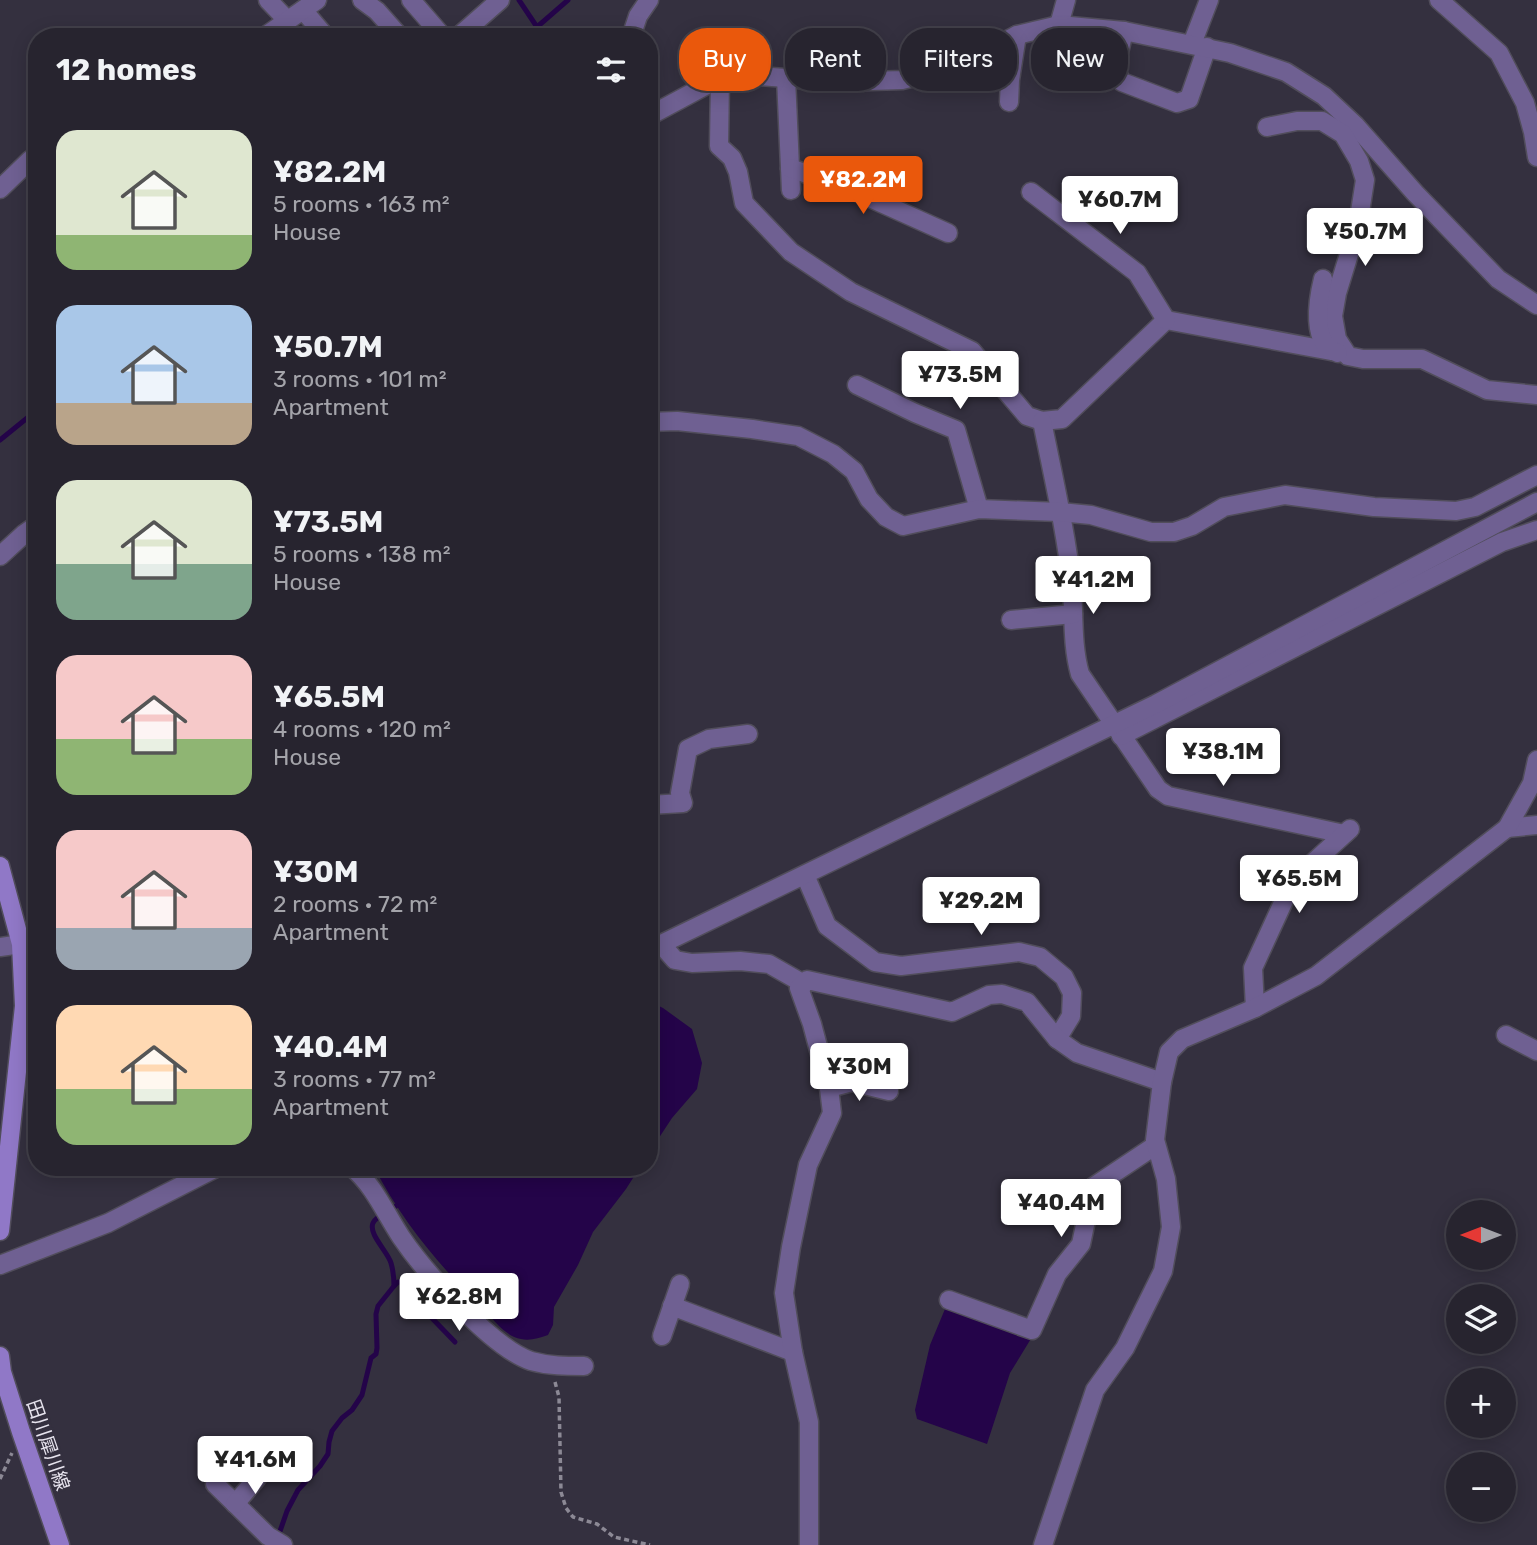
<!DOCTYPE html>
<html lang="en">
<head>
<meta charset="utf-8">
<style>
	:root { --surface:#27242f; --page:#2f2c37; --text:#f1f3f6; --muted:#a4a4aa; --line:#43414b; --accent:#ea580c }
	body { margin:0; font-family:Rubik,"Noto Sans JP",sans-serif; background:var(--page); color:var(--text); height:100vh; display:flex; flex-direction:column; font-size:26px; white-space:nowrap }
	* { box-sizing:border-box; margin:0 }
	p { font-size:23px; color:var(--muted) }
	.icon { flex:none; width:38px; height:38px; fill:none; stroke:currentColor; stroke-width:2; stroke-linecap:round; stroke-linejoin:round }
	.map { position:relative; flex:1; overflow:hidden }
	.drawer { position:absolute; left:28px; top:28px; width:630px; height:1148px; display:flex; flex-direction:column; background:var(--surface); border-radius:28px; box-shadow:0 4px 18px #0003,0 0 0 2px var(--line) }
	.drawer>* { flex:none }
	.top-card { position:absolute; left:679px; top:28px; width:665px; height:63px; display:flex; gap:14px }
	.needle { width:46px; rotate:270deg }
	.tools { position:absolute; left:1446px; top:1200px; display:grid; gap:14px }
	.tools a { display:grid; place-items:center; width:70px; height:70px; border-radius:50%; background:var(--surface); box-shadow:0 4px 18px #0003,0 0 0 2px var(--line); font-size:35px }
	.price { position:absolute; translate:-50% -60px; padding:0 16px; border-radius:7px; background:#fff; color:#222; font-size:23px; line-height:46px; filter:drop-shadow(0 2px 4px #0008) }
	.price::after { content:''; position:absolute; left:50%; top:42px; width:21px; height:16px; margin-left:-10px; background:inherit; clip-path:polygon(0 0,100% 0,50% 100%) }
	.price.on { background:var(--accent); color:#fff }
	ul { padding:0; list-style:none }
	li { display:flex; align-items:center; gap:21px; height:175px; padding:0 28px }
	li span { display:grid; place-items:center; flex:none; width:196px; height:140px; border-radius:21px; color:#555 }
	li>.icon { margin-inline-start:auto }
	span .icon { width:84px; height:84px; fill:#fffc; stroke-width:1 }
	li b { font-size:30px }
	h2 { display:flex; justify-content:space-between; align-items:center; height:84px; padding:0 28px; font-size:30px }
	.tag { padding:0 24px; border-radius:28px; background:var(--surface); box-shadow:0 4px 18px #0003,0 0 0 2px var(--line); font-size:24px; line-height:63px }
	.tag.on { background:var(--accent); color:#fff }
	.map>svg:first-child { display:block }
</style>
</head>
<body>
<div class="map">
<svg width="1537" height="1545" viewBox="0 0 1537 1545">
	<rect width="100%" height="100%" fill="#34303f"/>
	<g fill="#240449">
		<polygon points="649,1004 655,1004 663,1008 692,1029 702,1063 697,1089 672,1118 649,1153"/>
		<path d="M374,1167H640L626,1189L593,1232L578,1265L554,1307L553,1325L548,1335C539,1338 530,1341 521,1339C505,1336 494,1320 483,1309C439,1265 403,1223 374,1167Z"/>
		<polygon points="945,1309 1032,1337 1010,1373 987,1444 917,1419 915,1410 930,1345"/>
	</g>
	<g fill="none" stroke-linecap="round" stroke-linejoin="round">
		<g stroke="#240449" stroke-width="5">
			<polyline points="519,0 537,27 568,0"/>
			<polyline points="0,440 37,410"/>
			<polyline points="394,1286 398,1282 405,1282 427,1313 455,1342"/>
			<path d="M278,1537L287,1511L298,1490L320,1466L328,1454L329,1442L332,1431L342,1418L352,1410L362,1395L371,1358L376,1354L377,1348L376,1314L378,1306L394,1286C394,1278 393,1270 391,1263C388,1252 368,1234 373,1223C376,1216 390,1210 396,1206"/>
		</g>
		<g stroke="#514d5b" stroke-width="21">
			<g id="minor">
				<polyline points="268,0 288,21"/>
				<polyline points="362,0 377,11 400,37"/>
				<polyline points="411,0 443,37"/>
				<polyline points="1439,0 1499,53 1525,103 1533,132 1537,157"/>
				<polyline points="303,10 326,37"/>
				<polyline points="1059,25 1066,0"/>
				<polyline points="1124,31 1115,70 1122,82 1177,103 1189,99 1207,47"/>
				<polyline points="264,37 317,0"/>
				<polyline points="458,37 500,0"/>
				<polyline points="631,37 638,16 649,0"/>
				<polyline points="1192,44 1209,0"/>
				<polyline points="720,78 719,146 732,158 738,172 744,203 791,252 851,292 972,351 1027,416 1042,421 1062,419 1166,320 1331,351"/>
				<polyline points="786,78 791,190"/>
				<polyline points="1009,102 1010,80 1017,35"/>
				<polyline points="649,116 716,80 732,74 839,82 902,80 958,66 1017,35 1059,25 1124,31 1230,53 1286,72 1324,96 1355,125 1415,193 1498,279 1537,305"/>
				<polyline points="1267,127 1297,121 1322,121 1343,134 1359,161 1365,180 1358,225 1337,293 1333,316 1337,339 1348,356 1363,359 1422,359 1487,390 1537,395"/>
				<polyline points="790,168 850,189 948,233"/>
				<polyline points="0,189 30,160 37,159"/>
				<polyline points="1031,192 1137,273 1166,320"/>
				<path d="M1323,279C1318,299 1310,345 1338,353"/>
				<polyline points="857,385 915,413 956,430 979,509"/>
				<path d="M1042,421C1053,476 1066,531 1072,587C1074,616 1072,646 1080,674L1158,789L1168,796L1344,834"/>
				<polyline points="649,422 677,421 752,429 798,436 833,454 854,471 869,499 886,517 903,526 979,509 1060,512 1091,515 1151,532 1174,532 1192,526 1224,507 1285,495 1374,507 1456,511 1475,507 1537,475"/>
				<polyline points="0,556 24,534 37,525"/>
				<polyline points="1011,620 1073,614"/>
				<polyline points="1121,736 1502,542 1537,530"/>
				<polyline points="649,805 683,803 680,793 688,749 709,739 748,734"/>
				<polyline points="1507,828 1537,825"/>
				<polyline points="805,875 827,926 875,962 901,966 1019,952 1040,957 1064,977 1072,993 1071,1016 1057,1039"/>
				<polyline points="661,944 675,960 692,963 740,961 769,964 804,984"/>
				<polyline points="0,947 21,944 37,956"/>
				<polyline points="1255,1008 1253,968 1293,881 1350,829"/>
				<polyline points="1506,1035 1537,1051"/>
				<polyline points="829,1088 852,1082 889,1091"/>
				<path d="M352,1167C375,1187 385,1213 401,1237C424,1271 492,1348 531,1361C549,1366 566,1366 584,1366"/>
				<polyline points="949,1300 1032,1330 1057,1274 1081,1244 1093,1187 1156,1145"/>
				<polyline points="672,1306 793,1352"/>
				<polyline points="662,1336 680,1284"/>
				<polyline points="215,1484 268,1536 283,1545"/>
				<polyline points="235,1504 257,1478"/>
				<polyline points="809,1545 809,1422 793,1352 784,1293 791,1247 808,1165 832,1113 829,1088 812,1024 799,988 807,980 952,1012 989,995 1002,994 1027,1002 1057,1039 1077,1053 1162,1082"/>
				<polyline points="1043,1545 1095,1390 1125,1348 1163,1271 1171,1227 1166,1179 1155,1140 1162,1082 1169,1052 1182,1039 1255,1008 1316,976 1507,828 1532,783 1537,760"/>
			</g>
		</g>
		<g stroke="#514d5b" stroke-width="21">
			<g id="tertiary">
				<polyline points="649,950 1156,704 1537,502"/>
				<polyline points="0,1265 108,1223 218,1167"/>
			</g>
		</g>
		<g stroke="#514d5b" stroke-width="21">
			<g id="secondary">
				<polyline points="0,866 21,944 24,1006 0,1231"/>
				<polyline points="0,1356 2,1372 21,1432 60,1545"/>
			</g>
		</g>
		<g stroke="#8c8995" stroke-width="3.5" stroke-dasharray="5 3.5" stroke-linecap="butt">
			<polyline points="555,1382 559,1397 561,1492 566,1508 573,1517 597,1524 614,1537 650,1545"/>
			<polyline points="0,1479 12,1453"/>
		</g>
		<use href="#minor" stroke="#6f6092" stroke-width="18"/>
		<use href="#tertiary" stroke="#6f6092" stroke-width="18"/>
		<use href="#secondary" stroke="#9078c7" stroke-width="18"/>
	</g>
	<g text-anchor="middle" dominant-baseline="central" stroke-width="5" stroke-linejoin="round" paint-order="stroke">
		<g font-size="19" fill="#e7e4ee" stroke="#34303f">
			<text transform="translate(48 1445) rotate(71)">田川犀川線</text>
		</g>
	</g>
</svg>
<div class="tools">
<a><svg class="needle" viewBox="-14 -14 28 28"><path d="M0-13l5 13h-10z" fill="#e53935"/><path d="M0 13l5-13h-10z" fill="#a4a4aa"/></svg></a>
<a><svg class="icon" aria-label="layers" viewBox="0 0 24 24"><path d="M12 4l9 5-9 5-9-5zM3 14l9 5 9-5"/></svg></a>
<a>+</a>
<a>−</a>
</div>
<b class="price on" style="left:863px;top:216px">¥82.2M</b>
<b class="price" style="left:1120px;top:236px">¥60.7M</b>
<b class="price" style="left:1365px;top:268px">¥50.7M</b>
<b class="price" style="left:960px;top:411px">¥73.5M</b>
<b class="price" style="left:1093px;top:616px">¥41.2M</b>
<b class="price" style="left:1223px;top:788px">¥38.1M</b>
<b class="price" style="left:1299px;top:915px">¥65.5M</b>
<b class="price" style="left:981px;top:937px">¥29.2M</b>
<b class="price" style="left:859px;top:1103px">¥30M</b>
<b class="price" style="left:1061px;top:1239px">¥40.4M</b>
<b class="price" style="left:459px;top:1333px">¥62.8M</b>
<b class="price" style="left:255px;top:1496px">¥41.6M</b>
<div class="top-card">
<a class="tag on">Buy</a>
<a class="tag">Rent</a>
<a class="tag">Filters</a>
<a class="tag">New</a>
</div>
<section class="drawer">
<h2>12 homes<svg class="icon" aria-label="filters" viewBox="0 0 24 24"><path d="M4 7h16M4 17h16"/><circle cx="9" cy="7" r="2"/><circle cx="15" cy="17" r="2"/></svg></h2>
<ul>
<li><span style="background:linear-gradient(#dfe7d0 75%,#8fb573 0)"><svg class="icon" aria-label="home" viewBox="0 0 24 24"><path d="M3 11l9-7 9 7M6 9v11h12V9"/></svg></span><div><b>¥82.2M</b><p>5 rooms · 163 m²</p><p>House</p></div></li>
<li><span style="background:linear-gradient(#a9c7e8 70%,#b9a48a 0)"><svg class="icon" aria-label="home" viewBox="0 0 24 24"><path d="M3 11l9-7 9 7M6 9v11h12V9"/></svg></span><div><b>¥50.7M</b><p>3 rooms · 101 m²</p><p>Apartment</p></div></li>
<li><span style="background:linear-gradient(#dfe7d0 60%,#7fa58c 0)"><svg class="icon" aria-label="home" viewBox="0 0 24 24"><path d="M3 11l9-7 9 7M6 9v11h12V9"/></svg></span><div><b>¥73.5M</b><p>5 rooms · 138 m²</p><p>House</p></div></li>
<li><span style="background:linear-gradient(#f6c9c9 60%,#8fb573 0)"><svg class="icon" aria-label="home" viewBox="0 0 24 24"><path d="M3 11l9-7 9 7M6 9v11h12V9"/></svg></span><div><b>¥65.5M</b><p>4 rooms · 120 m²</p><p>House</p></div></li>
<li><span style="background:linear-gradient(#f6c9c9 70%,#9aa5b1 0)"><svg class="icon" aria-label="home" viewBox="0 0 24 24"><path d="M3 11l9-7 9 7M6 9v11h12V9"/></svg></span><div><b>¥30M</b><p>2 rooms · 72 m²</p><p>Apartment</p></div></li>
<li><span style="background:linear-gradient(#ffd9b3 60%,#8fb573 0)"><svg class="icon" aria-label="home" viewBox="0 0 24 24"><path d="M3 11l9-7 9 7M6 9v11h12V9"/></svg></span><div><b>¥40.4M</b><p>3 rooms · 77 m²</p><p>Apartment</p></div></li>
</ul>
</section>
</div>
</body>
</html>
